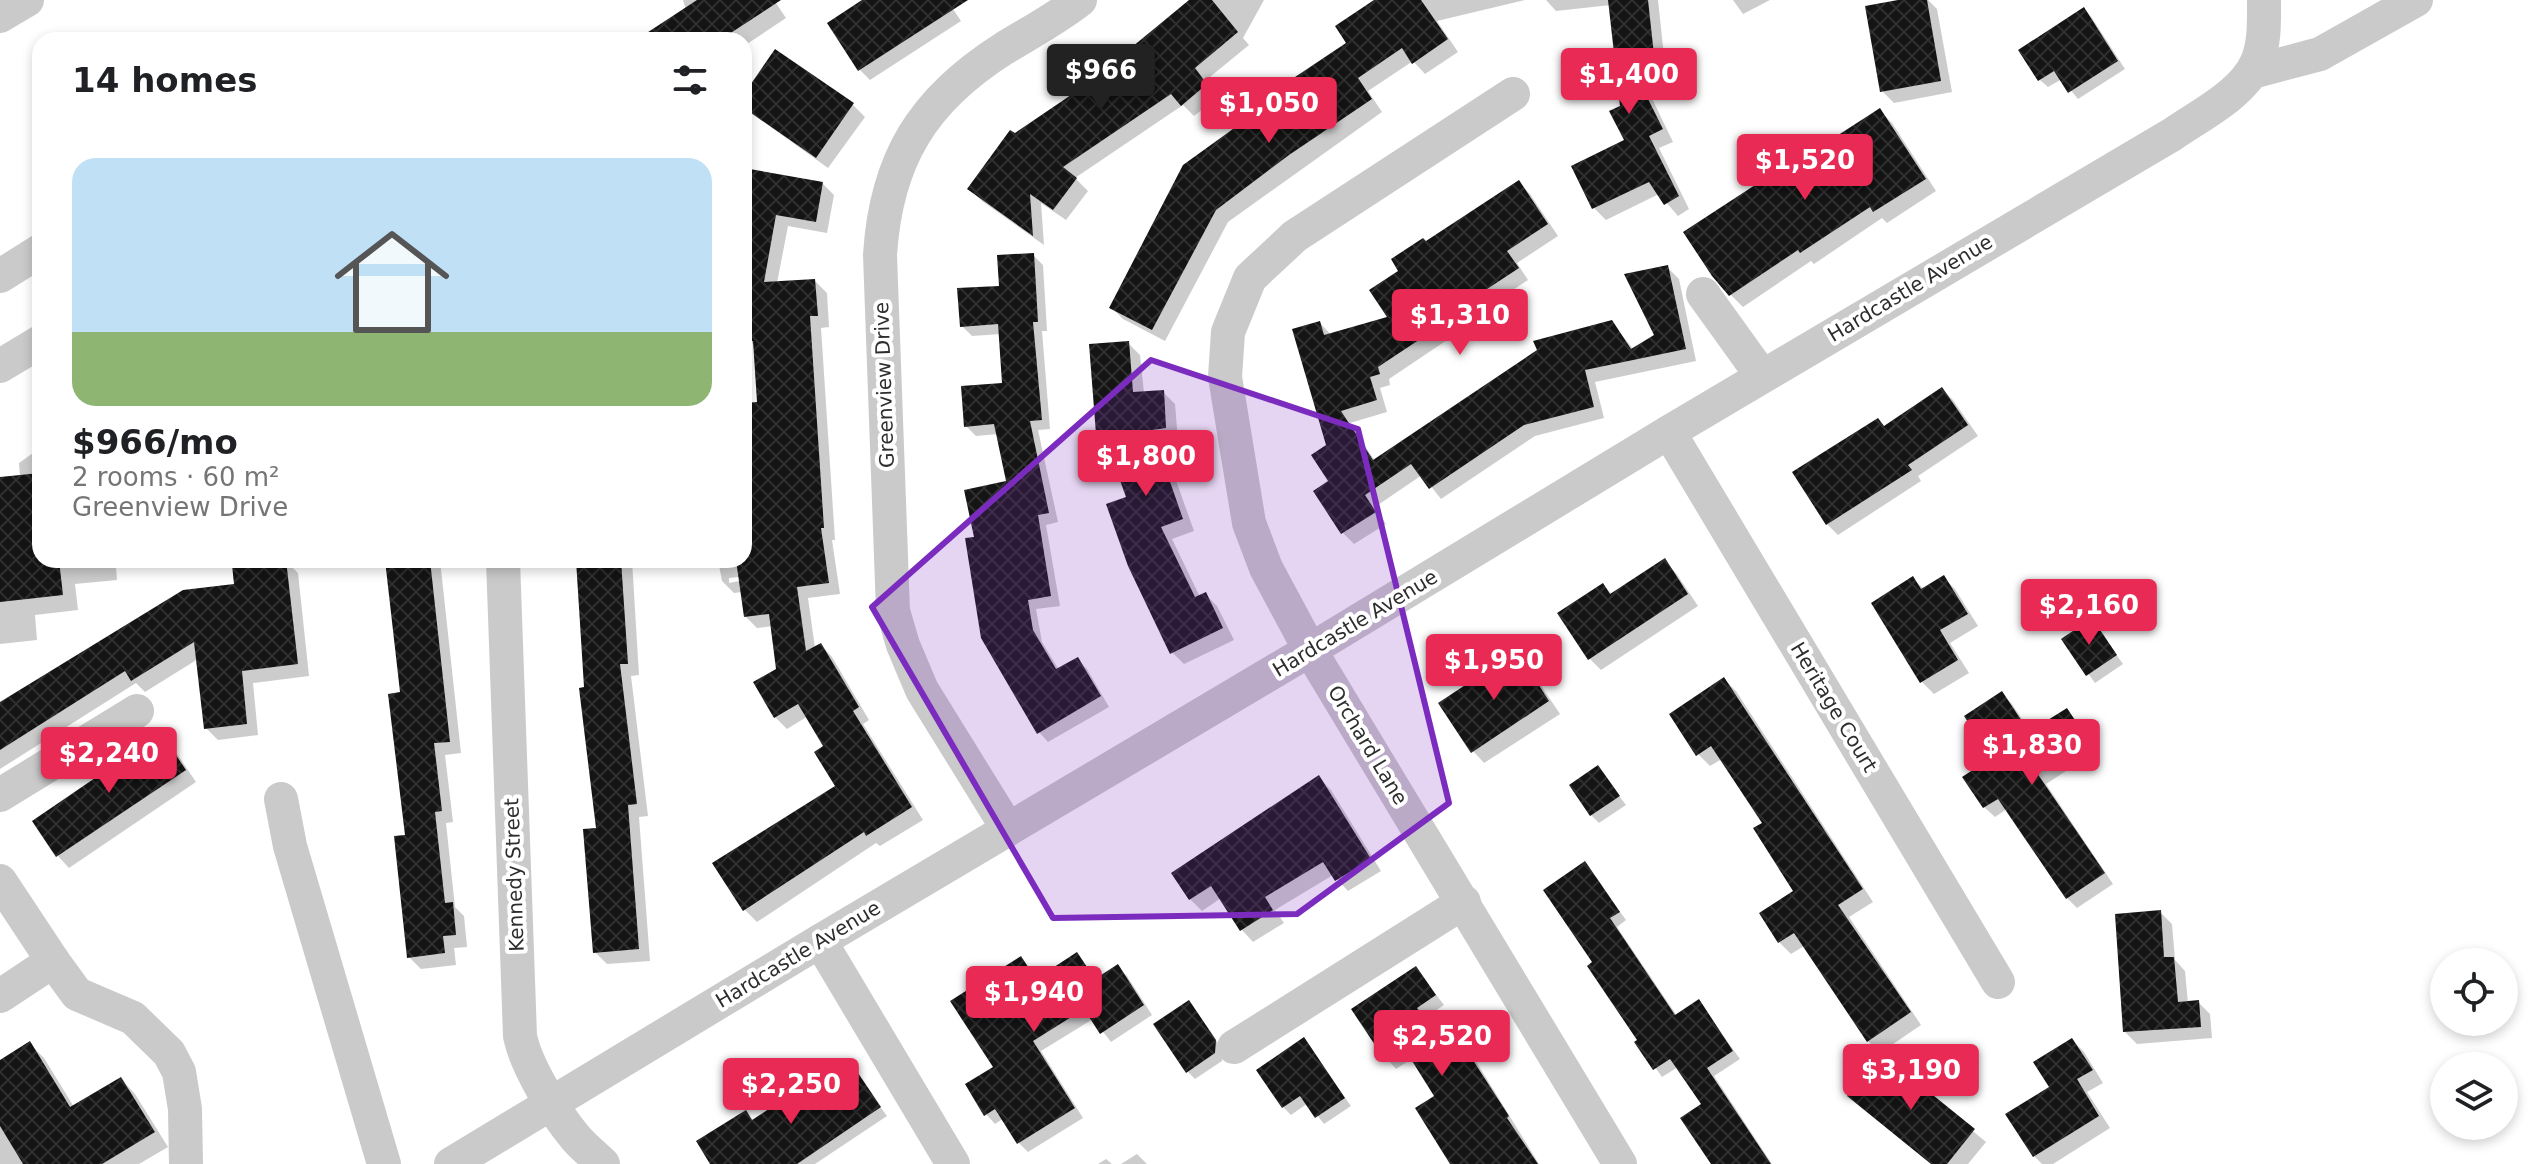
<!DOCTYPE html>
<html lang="en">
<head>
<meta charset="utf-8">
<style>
	:root { --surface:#fff; --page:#f6f6f6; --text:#202124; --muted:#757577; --accent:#e92a54 }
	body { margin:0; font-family:"DejaVu Sans",sans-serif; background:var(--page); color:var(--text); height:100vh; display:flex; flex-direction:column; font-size:30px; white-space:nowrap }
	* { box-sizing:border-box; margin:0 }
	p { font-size:26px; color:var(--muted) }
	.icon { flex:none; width:44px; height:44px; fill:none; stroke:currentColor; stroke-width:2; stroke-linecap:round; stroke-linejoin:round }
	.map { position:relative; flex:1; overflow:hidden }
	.drawer { position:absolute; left:32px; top:32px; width:720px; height:536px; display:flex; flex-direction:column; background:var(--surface); border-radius:24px; box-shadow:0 4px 12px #0003 }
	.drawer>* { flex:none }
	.tools { position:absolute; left:2430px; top:948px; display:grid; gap:16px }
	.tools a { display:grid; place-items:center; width:88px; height:88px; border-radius:50%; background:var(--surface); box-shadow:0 4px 12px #0003; font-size:40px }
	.price { position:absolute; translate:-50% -68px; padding:0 18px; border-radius:8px; background:var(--accent); color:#fff; font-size:26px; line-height:52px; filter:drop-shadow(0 2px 4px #0008) }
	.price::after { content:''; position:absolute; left:50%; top:48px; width:24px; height:18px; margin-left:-12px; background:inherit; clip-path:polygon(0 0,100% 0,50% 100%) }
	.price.on { background:#222; color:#fff }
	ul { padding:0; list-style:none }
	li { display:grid; align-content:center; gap:16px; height:424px; padding:0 40px }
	li span { display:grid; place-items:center; height:248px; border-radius:24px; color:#555 }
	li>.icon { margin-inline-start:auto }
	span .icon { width:144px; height:144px; fill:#fffc; stroke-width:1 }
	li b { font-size:34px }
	h2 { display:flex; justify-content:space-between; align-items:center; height:96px; padding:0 40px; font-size:34px }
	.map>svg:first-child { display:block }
</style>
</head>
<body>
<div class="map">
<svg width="2543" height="1164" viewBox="0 0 2543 1164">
	<defs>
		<pattern id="building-cross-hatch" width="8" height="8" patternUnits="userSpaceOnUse" patternTransform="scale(2)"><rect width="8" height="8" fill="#141414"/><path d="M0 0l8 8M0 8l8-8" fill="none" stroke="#2e2e2e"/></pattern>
	</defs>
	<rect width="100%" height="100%" fill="#fff"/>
	<g fill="#0003" fill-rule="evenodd">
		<polygon points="683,0 774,0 786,18 744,46 744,40 653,40 686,10"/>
		<polygon points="866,0 947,0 961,21 870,80 860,70 830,23"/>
		<polygon points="1192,0 1264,0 1243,38 1249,45 1205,81 1218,97 1194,116 1183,105 1075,178 1088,191 1066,220 1041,203 1044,245 982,201 970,189 1015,135 1139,52"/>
		<polygon points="1378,0 1525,0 1437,21 1458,52 1425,74 1413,61 1368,91 1382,112 1228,222 1165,341 1123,319 1111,307 1348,43"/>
		<polygon points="1546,0 1658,0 1667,84 1646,86 1673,142 1659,148 1689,209 1678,216 1659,194 1606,220 1594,208 1573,167 1626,141 1611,5 1556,11"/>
		<polygon points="1733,0 1770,0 1743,14"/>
		<polygon points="1909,0 1928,0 1937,9 1952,92 1894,103 1882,91"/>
		<polygon points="2084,10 2092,18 2125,69 2078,99 2062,79 2048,87 2040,80"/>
		<polygon points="775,52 853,105 865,117 828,168 744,108 744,97"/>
		<polygon points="1880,111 1892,123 1936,191 1887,223 1882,218 1814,264 1811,261 1743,307 1731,295 1809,156"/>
		<path d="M744,170L822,183L834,195L827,233L788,226L777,283L815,281L827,293L829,327L821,328L835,540H832L840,594L808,598L815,648L821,645L832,657L869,720L863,724L923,820L880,846L876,843L757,922L745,910L838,786L826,747L808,716L787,729L775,717L778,670L773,626L757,628L745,616L742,592L734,593L722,581L718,560H744V405L760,404L756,347L749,340L748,333L744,332ZM748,576L749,579L729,583V578Z"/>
		<polygon points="1518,182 1530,194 1558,236 1517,263 1528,280 1456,328 1459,332 1389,379 1390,385 1380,388 1387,412 1350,423 1375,461 1612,323 1634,350 1657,336 1667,267 1679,279 1696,361 1595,382 1604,418 1535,436 1441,499 1422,475 1375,507 1386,524 1354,544 1343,533 1316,492 1330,482 1320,323 1331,335 1390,318 1401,271 1426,244"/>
		<polygon points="1033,255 1043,265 1047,331 1042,331 1050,429 1038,430 1058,522 1046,525 1060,606 1036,609 1042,642 1059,670 1077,659 1087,669 1109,707 1048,742 1039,732 976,538 1008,483 998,434 976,436 966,426 1004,385 1001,334 972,336 962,326"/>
		<polygon points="1128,343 1140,355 1144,393 1163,392 1175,404 1178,440 1162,441 1194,531 1172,539 1200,597 1205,594 1217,606 1234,640 1184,664 1172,652 1129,498 1109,444 1098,433"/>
		<polygon points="1942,389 1953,400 1978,436 1918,476 1921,481 1838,535 1827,524 1885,427"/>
		<polygon points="40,448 40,560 171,561 116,567 117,580 75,584 78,610 35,615 37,640 0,644 0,479 20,477 19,463"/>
		<polygon points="387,560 440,560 461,753 445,755 453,822 446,823 455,907 464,916 467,947 454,948 456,965 421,969 409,957 402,694"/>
		<polygon points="579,560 632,560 639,675 631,676 648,816 639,817 650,961 607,964 595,952 598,830"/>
		<polygon points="286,561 298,573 309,676 253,683 258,735 218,740 206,728 198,659 145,692 136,683 0,769 0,705"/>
		<polygon points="1664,561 1676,573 1698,606 1601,670 1589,658 1603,585 1613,595"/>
		<polygon points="1943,577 1955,589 1978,626 1950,643 1969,673 1934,694 1922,682 1874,603 1913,579 1924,589"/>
		<polygon points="2092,621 2123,664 2095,683 2064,640"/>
		<polygon points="1517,654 1528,666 1560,714 1484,763 1473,751"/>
		<polygon points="1724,679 1736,691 1873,902 1849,917 1921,1025 1880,1053 1868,1041 1804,946 1791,954 1779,942 1796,892 1765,824 1722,759 1710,766 1698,754"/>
		<polygon points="2002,694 2012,704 2031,733 2066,711 2077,721 2097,751 2046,784 2113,884 2077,908 2067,898 2007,809 1995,817 1984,807"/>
		<polygon points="161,736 173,748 196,782 69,868 58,856"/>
		<polygon points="1598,768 1626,805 1599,823 1591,815"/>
		<polygon points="1319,778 1331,790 1381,871 1348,891 1333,875 1275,910 1284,923 1253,942 1242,930 1221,898 1202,911 1190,899"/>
		<polygon points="1585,864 1626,920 1617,927 1677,1016 1699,1002 1740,1059 1714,1076 1772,1164 1713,1164 1703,1105 1678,1067 1662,1077 1637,1042 1640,1040 1595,963"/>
		<polygon points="2160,912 2172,924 2175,960 2185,971 2188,1003 2198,1002 2210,1014 2212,1038 2137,1044 2125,1032"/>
		<polygon points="1077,955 1097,980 1117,966 1127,976 1152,1015 1111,1042 1093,1019 1041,1051 1083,1118 1028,1152 1019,1143 1004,1118 995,1124 986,1114 1021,958 1038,980"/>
		<polygon points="1416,968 1444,1005 1425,1018 1455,1061 1467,1053 1477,1063 1539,1164 1456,1164 1437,1097 1413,1058 1396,1069 1387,1059 1354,1010"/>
		<polygon points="1189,1003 1223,1050 1222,1061 1195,1079 1187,1071"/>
		<polygon points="1304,1040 1351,1106 1324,1124 1308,1103 1291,1115 1283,1107"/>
		<polygon points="2072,1040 2084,1052 2103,1083 2087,1092 2110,1128 2053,1164 2042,1164 2034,1156 2051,1087"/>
		<polygon points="30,1044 44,1058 74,1107 121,1079 135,1094 168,1147 139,1164 0,1164 0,1062"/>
		<polygon points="1882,1056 1986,1142 1968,1164 1931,1164 1850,1096"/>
		<polygon points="855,1073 887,1116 815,1164 713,1164 746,1113 754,1121 806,1086 817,1098"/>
		<polygon points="1137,1154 1147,1164 1121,1164"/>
		<polygon points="1106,1159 1112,1164 1098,1164"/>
	</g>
	<g fill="url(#building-cross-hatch)">
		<polygon points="697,0 781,0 720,40 636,40"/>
		<polygon points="862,0 968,0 858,71 827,23"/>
		<polygon points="1189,0 1212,0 1238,32 1195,68 1207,84 1181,106 1171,94 1063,167 1077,178 1053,210 1030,194 1033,236 967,189 1010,130 1015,133 1136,51 1132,47"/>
		<polygon points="1374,0 1421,0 1448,39 1412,64 1402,48 1358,78 1372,99 1289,155 1216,210 1152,330 1109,308 1183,165 1269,103 1265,97 1346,43 1335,26"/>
		<polygon points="1608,0 1648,0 1656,73 1636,75 1663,129 1649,136 1679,196 1664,205 1649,182 1592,209 1571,166 1624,140 1609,111 1620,106"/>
		<polygon points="1898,0 1927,0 1941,81 1880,92 1865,6"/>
		<polygon points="2084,7 2118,61 2068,93 2054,71 2038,81 2018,50"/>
		<polygon points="775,49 854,103 816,158 744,108 744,94"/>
		<polygon points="1880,108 1926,179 1873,212 1870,207 1800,253 1798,250 1729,296 1712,276 1683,232 1807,151 1809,154"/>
		<polygon points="744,168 823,182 816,222 776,215 764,282 815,279 818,316 810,316 824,528 821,528 829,583 797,587 806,651 821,643 859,707 853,711 912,807 866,836 864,832 743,911 712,863 835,786 814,752 823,746 798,704 774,718 753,682 776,669 769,614 744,617 736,560 744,560 744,403 757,402 753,341 747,341 744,322"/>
		<polygon points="1519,180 1548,224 1507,251 1519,268 1446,316 1449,320 1378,367 1380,374 1370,377 1377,400 1341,411 1373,460 1537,350 1533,341 1612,320 1631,349 1654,335 1624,274 1668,265 1686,349 1585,370 1594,407 1524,425 1429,489 1411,464 1365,495 1376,512 1341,534 1313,491 1328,481 1311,455 1326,445 1292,329 1320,321 1324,335 1387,317 1369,290 1398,271 1391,259 1423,238 1426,241"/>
		<polygon points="1034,253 1038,322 1033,322 1042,420 1030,421 1049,513 1038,515 1051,596 1028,600 1033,630 1056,669 1078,657 1101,696 1037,734 981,638 965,538 974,537 964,490 1006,481 994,424 964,427 961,386 1002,383 998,324 960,327 957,288 999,286 997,255"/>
		<polygon points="1129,341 1133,392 1164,390 1166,428 1152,430 1183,519 1161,527 1195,597 1206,592 1223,628 1170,654 1128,566 1106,504 1126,497 1103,433 1096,434 1089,344"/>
		<polygon points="1942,387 1968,425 1908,465 1912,470 1826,525 1792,472 1878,418 1884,426"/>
		<polygon points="40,473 40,560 59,560 63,595 0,602 0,477"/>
		<polygon points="1665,558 1688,594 1588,660 1557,613 1603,583 1610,594"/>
		<polygon points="286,560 298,664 242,671 247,724 204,729 194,642 131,681 125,671 0,750 0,702 183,590 234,584 232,565"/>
		<polygon points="385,560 430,560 450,742 434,743 442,811 435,812 445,903 453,902 456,935 443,936 445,953 407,958 394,836 405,835 388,694 400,692"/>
		<polygon points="576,560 621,560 628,664 620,664 637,804 628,805 639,949 593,953 583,829 596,828 579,688 584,687"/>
		<polygon points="1944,575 1968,614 1940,630 1958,660 1920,683 1871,603 1913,576 1921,589"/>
		<polygon points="2092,618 2117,655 2086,676 2061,639"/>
		<polygon points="1517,651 1549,701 1471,753 1438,703"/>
		<polygon points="1724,677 1863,889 1838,905 1911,1012 1867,1042 1794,933 1778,943 1759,913 1793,891 1753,828 1762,823 1711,746 1696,756 1669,714"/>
		<polygon points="2002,691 2029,732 2067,708 2088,740 2037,773 2105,873 2066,899 1998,799 1983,808 1962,777 1991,758 1964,716"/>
		<polygon points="161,733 186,770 56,857 32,821"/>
		<polygon points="1598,765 1620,796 1590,816 1569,785"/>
		<polygon points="1319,775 1371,859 1335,881 1323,862 1265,897 1273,910 1240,931 1211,886 1189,900 1171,873"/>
		<polygon points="1585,861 1620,912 1610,918 1675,1015 1699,999 1733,1051 1707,1068 1771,1164 1711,1164 1680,1118 1701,1104 1670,1059 1653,1070 1634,1042 1637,1040 1587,966 1592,962 1543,890"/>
		<polygon points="2161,910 2164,957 2174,957 2178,1002 2199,1000 2201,1027 2123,1032 2115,914"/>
		<polygon points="1077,952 1095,979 1118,964 1144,1005 1100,1034 1084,1009 1033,1041 1075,1108 1017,1144 995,1109 984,1116 965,1084 993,1067 950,1001 1021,956 1036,979"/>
		<polygon points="1416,966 1436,995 1417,1008 1453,1060 1467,1051 1509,1116 1507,1118 1538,1164 1450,1164 1415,1108 1434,1096 1404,1048 1385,1060 1351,1009"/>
		<polygon points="1189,1000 1216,1040 1215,1053 1186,1073 1153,1024"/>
		<polygon points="1304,1037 1345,1098 1315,1118 1300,1096 1282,1108 1256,1070"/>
		<polygon points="2072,1038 2093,1070 2077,1079 2099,1116 2033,1157 2005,1114 2049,1087 2033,1062"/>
		<polygon points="30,1041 70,1107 121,1077 155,1132 102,1164 23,1164 0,1126 0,1060"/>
		<polygon points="1882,1054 1975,1129 1947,1164 1931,1164 1847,1096"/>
		<polygon points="856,1070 881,1107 797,1164 710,1164 696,1141 746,1110 752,1120 807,1084 816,1097"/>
	</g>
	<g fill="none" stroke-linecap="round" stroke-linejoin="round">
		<g stroke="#cacaca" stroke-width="34">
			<polyline points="0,16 27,0"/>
			<polyline points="2252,72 2320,54 2416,0"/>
			<polyline points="1513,94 1295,236 1250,278 1228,332 1225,377 1249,523 1266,568 1310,650 1620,1164"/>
			<polyline points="0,276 40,251"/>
			<polyline points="1703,294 1762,376"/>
			<polyline points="0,366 40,342"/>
			<polyline points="1669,432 1998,982"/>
			<path d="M503,560L520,1036C526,1066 555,1113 575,1137C583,1147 594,1155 603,1164"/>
			<polyline points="0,795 137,711"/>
			<polyline points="281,799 290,846 384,1164"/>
			<path d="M1008,829L922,690L903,645L893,611L880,255C886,159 923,100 1003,49C1029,33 1056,19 1080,0"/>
			<polyline points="0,881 53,961 0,996"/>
			<polyline points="820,941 953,1164"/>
			<polyline points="53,961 77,994 133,1018 169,1053 179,1072 185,1109 186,1164"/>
			<polyline points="1234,1047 1464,902"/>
			<path d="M451,1164L820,941L1310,650L1669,432L2173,134C2202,114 2243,94 2257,62C2265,43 2264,20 2264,0"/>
		</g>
	</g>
	<path fill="#7b2cbf" fill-opacity="0.2" stroke="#7b2cbf" stroke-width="6" stroke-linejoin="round" d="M1151,360L1358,429L1449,803L1297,914L1053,918L872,607Z"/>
	<g text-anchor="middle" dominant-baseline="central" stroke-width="8" stroke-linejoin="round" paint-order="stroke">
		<g font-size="20" fill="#2d2d2d" stroke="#fff">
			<text transform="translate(1910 288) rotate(-31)">Hardcastle Avenue</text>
			<text transform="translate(884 385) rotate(-92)">Greenview Drive</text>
			<text transform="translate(1355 623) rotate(-31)">Hardcastle Avenue</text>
			<text transform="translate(1834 707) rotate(59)">Heritage Court</text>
			<text transform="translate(1368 745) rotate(59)">Orchard Lane</text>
			<text transform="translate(514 875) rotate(-92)">Kennedy Street</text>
			<text transform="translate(798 954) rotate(-31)">Hardcastle Avenue</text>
		</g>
	</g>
</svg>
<div class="tools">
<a><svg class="icon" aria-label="locate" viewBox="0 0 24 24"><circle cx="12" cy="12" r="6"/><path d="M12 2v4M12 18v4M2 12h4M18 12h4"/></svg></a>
<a><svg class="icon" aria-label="layers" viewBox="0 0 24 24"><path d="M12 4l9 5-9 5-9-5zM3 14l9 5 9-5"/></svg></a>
</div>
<b class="price on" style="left:1101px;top:112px">$966</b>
<b class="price" style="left:1629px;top:116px">$1,400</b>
<b class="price" style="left:1269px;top:145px">$1,050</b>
<b class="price" style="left:1805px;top:202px">$1,520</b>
<b class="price" style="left:1460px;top:357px">$1,310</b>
<b class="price" style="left:1146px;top:498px">$1,800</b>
<b class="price" style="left:2089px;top:647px">$2,160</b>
<b class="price" style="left:1494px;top:702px">$1,950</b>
<b class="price" style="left:2032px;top:787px">$1,830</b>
<b class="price" style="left:109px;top:795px">$2,240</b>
<b class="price" style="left:1034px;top:1034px">$1,940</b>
<b class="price" style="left:1442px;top:1078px">$2,520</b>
<b class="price" style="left:1911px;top:1112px">$3,190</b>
<b class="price" style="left:791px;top:1126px">$2,250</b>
<section class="drawer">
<h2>14 homes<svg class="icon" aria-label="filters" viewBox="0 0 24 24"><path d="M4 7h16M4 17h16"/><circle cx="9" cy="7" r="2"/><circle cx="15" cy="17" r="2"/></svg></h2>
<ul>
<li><span style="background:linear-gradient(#bfe0f5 70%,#8fb573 0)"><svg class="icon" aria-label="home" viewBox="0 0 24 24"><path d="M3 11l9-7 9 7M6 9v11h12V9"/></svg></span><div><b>$966/mo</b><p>2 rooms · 60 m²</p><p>Greenview Drive</p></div></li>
</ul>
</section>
</div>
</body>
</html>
